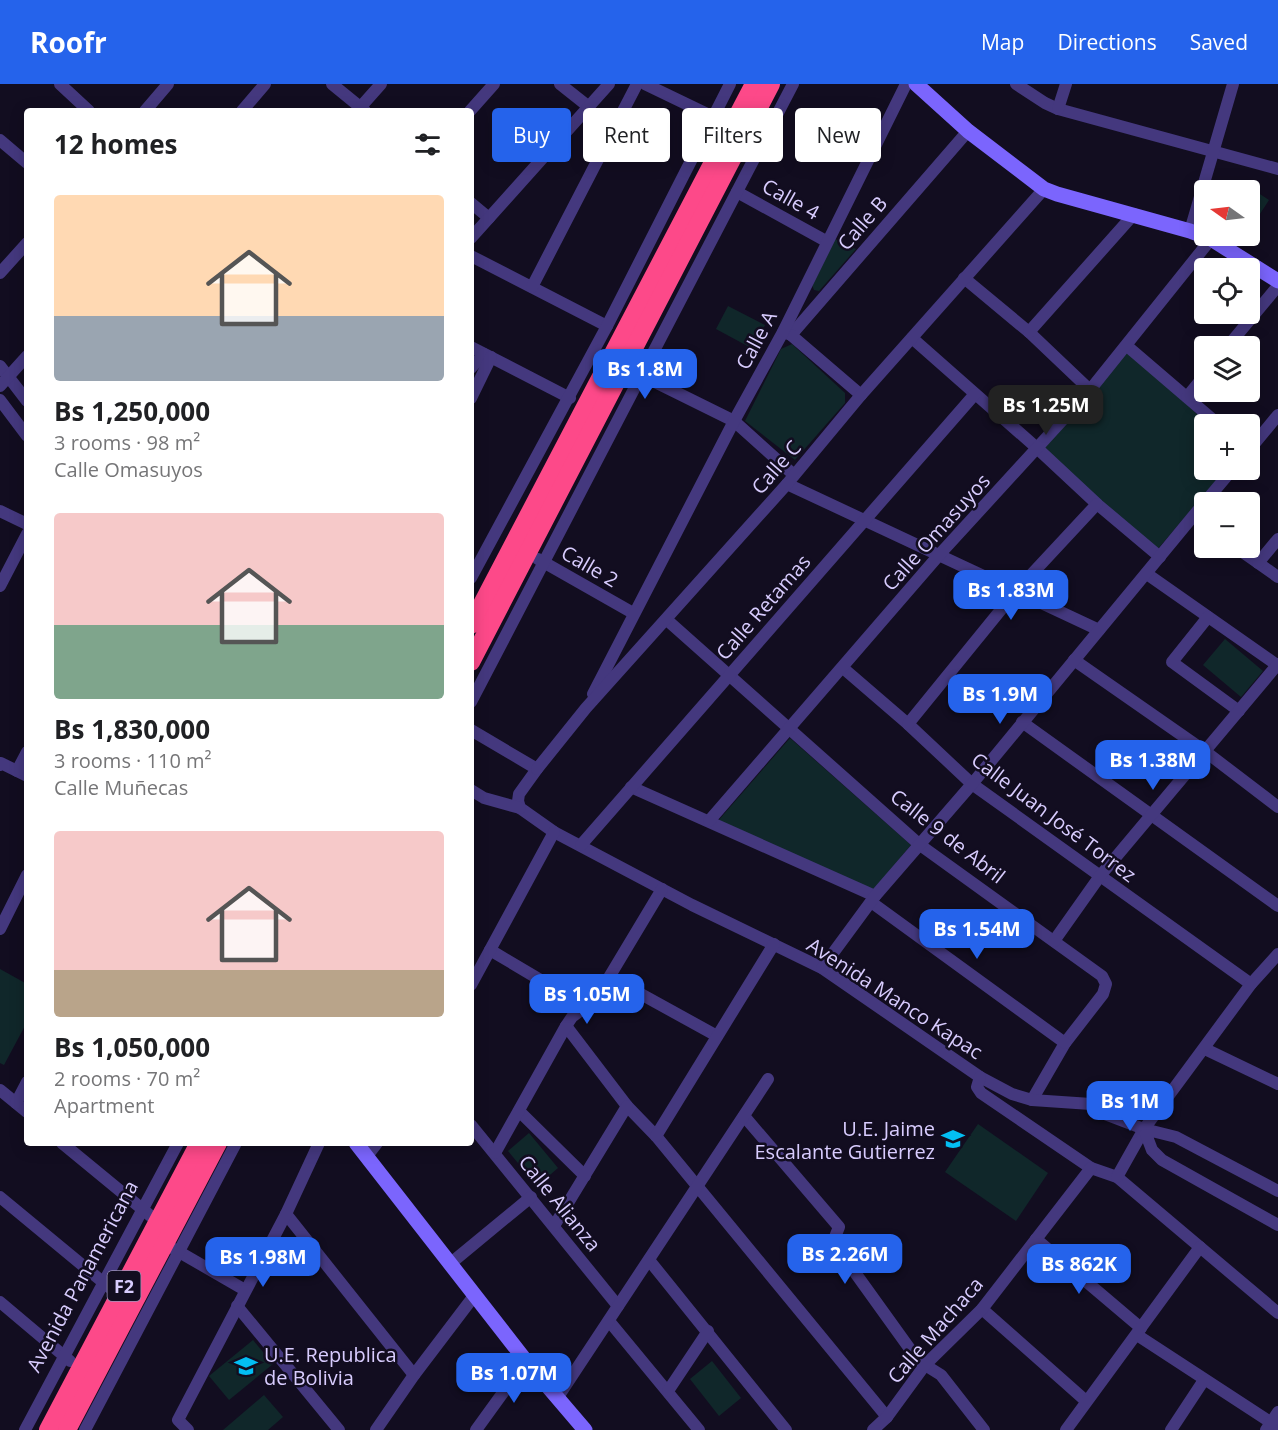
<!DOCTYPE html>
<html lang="en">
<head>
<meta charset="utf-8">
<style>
	:root { --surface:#fff; --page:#f2f2f2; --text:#202124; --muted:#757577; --accent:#2563eb }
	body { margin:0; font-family:"Open Sans",sans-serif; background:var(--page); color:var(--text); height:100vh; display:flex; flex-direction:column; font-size:22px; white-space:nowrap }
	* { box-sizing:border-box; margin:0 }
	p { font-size:20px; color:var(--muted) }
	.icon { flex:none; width:33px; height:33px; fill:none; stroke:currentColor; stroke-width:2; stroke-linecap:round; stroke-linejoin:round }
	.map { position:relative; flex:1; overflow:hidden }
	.side { position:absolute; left:24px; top:24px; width:450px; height:1038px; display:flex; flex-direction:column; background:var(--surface); border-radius:6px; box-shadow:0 3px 15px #0003 }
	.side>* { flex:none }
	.banner { position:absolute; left:492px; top:24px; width:570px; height:54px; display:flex; gap:12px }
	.needle { width:39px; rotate:284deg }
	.controls { position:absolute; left:1194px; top:96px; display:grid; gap:12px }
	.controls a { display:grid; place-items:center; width:66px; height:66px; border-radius:6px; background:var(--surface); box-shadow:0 3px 15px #0003; font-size:30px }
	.price { position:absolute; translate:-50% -51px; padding:0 14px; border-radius:12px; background:var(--accent); color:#fff; font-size:20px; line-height:39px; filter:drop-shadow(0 2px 3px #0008) }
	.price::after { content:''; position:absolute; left:50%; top:36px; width:18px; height:14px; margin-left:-9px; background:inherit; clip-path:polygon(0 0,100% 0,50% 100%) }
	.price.on { background:#222; color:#fff }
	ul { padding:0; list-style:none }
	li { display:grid; align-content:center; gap:12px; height:318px; padding:0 30px }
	li span { display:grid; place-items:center; height:186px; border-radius:6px; color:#555 }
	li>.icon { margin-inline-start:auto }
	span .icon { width:108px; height:108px; fill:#fffc; stroke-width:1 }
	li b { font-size:26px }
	h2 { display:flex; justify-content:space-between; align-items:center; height:72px; padding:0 30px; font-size:26px }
	.chip { padding:0 21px; border-radius:6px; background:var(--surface); box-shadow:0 3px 15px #0003; font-size:21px; line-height:54px }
	.chip.on { background:var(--accent); color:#fff }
	header { display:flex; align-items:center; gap:36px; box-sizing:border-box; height:84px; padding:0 30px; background:var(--accent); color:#fff }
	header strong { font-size:28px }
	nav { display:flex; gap:33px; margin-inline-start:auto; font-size:21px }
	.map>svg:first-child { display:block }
</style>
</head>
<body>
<header>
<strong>Roofr</strong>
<nav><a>Map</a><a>Directions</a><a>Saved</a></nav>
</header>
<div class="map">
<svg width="1278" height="1346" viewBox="0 0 1278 1346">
	<rect width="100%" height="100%" fill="#120d20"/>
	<g fill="#10272a">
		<polygon points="1243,99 1269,116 1258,133 1250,127 1250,106 1239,106"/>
		<polygon points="835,155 856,165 819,207 814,206 812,201"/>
		<polygon points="728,222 765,241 753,265 716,245"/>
		<polygon points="792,260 845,309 845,319 795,376 745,337 781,265"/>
		<polygon points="1127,266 1208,340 1204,340 1204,386 1225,386 1156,467 1042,365"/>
		<polygon points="1225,555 1263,587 1241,613 1203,581"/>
		<polygon points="790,654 911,761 872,807 717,738"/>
		<polygon points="0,885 27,900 27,938 4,981 0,979"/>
		<polygon points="978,1040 1048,1089 1016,1137 945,1088"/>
		<polygon points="529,1049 558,1084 537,1102 508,1067"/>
		<polygon points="253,1256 273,1280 229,1316 209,1292"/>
		<polygon points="712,1277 741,1314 719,1332 690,1295"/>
		<polygon points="264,1311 283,1333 268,1346 223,1346"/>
	</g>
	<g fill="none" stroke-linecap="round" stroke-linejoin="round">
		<g stroke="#44387e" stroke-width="12">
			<polyline points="60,0 89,27"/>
			<polyline points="332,0 365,27"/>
			<polyline points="560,0 589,23"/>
			<polyline points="645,0 732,42"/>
			<polyline points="1016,0 1045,19 1058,25 1278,85"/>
			<polyline points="1058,25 1066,0"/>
			<polyline points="145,27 168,0"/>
			<polyline points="242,27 265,0"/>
			<polyline points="357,27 381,0"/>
			<polyline points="470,27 494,0"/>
			<polyline points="0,56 27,79"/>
			<polyline points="737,108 826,157"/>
			<polyline points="471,119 489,134"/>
			<polyline points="1190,147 1233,0"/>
			<polyline points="471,154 609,0"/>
			<polyline points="471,172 607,242"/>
			<polyline points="0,189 27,159"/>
			<polyline points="964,194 1029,248 1090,306"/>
			<polyline points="532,203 637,0"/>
			<polyline points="783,248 791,251 968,47"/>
			<polyline points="1029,248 1134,130"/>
			<polyline points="791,251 861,311"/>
			<polyline points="912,254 1038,365 1097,420 1160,473"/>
			<polyline points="1127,262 1218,340"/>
			<polyline points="1228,262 1278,202"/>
			<polyline points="471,263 570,314"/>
			<polyline points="0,282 27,317"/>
			<polyline points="471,284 484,270"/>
			<polyline points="641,291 734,337 794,391"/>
			<polyline points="0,302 27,272"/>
			<polyline points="1187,313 1204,292"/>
			<polyline points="471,314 491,273"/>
			<polyline points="0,316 27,352"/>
			<polyline points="1250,365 1278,331"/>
			<polyline points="787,400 1099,546"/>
			<polyline points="1205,418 1232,386"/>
			<polyline points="0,427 27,440"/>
			<polyline points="1194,432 1204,440"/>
			<polyline points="1237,464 1278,493"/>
			<polyline points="538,475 633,529"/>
			<polyline points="1258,479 1278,455"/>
			<polyline points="1147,490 1277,581"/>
			<polyline points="471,494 607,242 730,0"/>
			<polyline points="0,502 27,450"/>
			<polyline points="1208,533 1172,578 1239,627"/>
			<polyline points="667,536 920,761 1102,892 1106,900 1103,910 1065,959 1032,1016"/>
			<polyline points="1074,576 1206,668 1278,723"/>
			<polyline points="843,584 908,640 972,700 1251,900"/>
			<polyline points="593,610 734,337 783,248 906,0"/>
			<polyline points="471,618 793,0"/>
			<polyline points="1022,638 1278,822"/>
			<polyline points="908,640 1017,506 1097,420"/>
			<polyline points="471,646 537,685 519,710 518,717 520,724 554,748 692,821 822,884 980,993 1012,1010 1032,1016 1091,1020 1102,1029 1144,1045"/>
			<polyline points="0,681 1,679 27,692"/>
			<polyline points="537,685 586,624 787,400 861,311 1044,105"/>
			<polyline points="17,687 27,668"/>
			<polyline points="631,703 875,812"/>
			<polyline points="471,706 484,714 520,724"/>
			<polyline points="709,737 939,471 1090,306 1211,155"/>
			<polyline points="581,761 975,310"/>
			<polyline points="871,818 1065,959"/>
			<polyline points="0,845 27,791"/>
			<polyline points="1054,857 1100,792 1278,580"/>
			<polyline points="490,866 586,923"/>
			<polyline points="822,884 875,812 972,700 1204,419"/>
			<polyline points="610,893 717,952"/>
			<polyline points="471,901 554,748"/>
			<polyline points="566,942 627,1022 656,1052 887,1333"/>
			<polyline points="1205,965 1278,1000"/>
			<polyline points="980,993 977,1003 981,1009 1091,1084 1117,1093 1278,1229"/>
			<polyline points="0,1006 27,1028"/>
			<polyline points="16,1019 27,998"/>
			<polyline points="1091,1020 1154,1015 1165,1018"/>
			<polyline points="519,1027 585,1092"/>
			<polyline points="744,1032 839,1143 833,1158 915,1272 925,1281 941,1291 984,1346"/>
			<polyline points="471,1041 618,1222"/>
			<polyline points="656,1052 774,860"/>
			<polyline points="62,1059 158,1138"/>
			<polyline points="495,1069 566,942 572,933 596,915 662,805"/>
			<polyline points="367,1072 377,1059"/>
			<polyline points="1117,1093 1144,1045 1251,900 1278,870"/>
			<polyline points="1278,1107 1176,1053 1144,1045 1152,1066 1162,1076 1278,1141"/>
			<polyline points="0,1113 110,1204"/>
			<polyline points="286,1130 414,1291"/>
			<polyline points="554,1142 627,1022"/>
			<polyline points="1036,1155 1141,1244"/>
			<polyline points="174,1165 245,1206"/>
			<polyline points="649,1176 786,1346"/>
			<polyline points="451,1179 531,1113"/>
			<polyline points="0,1218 70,1277"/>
			<polyline points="237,1222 339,1346"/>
			<polyline points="982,1225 1086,1317"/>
			<polyline points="609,1237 699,1346"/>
			<polyline points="1137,1251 1278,1343"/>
			<polyline points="668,1307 708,1247"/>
			<polyline points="558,1313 768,995"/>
			<polyline points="25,1346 178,1059"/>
			<polyline points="85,1346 236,1059"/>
			<polyline points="188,1346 178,1336 286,1130 319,1059"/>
			<polyline points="376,1346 414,1291 474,1212"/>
			<polyline points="476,1346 526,1277"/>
			<polyline points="873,1346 887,1333 925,1281 982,1225 1091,1084"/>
			<polyline points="1066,1346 1200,1163"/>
			<polyline points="1171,1346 1204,1296"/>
			<polyline points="1266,1346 1278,1328"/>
		</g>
		<g stroke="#7b65fd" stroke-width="15">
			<polyline points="916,0 968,47 1044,105 1057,110 1190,147 1211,155 1278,197"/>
			<polyline points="356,1059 526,1277 585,1346"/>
		</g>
		<g stroke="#fd4989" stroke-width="18">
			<polyline points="471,541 754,0"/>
			<polyline points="471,578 771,0"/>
			<polyline points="48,1346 199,1059"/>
			<polyline points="67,1346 218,1059"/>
		</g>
	</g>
	<defs>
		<g id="school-bare" transform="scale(1.8)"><path d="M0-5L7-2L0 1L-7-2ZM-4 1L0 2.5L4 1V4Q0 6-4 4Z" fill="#03bef3" stroke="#120d20" stroke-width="2.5" paint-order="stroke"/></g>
	</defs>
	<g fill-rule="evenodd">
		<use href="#school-bare" x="953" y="1055"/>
		<use href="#school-bare" x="246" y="1282"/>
	</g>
	<g text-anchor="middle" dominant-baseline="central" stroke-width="5" stroke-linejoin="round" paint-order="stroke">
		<rect fill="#120d20" stroke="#9d93bb" stroke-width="1.5" x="107.5" y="1187" width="33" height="30" rx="4.5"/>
		<g font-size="18" font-weight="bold" fill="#d8ccfe">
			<text x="124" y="1202">F2</text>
		</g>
		<g font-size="20" fill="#d8ccfe" stroke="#120d20">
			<text transform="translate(791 115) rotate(29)">Calle 4</text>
			<text transform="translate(862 139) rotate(-49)">Calle B</text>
			<text transform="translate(756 256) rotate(-62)">Calle A</text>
			<text transform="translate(776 383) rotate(-49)">Calle C</text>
			<text transform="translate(936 448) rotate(-48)">Calle Omasuyos</text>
			<text transform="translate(590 482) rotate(30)">Calle 2</text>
			<text transform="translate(763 523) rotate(-49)">Calle Retamas</text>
			<text transform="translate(1054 733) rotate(37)">Calle Juan José Torrez</text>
			<text transform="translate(948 752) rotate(38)">Calle 9 de Abril</text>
			<text transform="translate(895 914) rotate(33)">Avenida Manco Kapac</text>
			<text transform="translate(560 1119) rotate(51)">Calle Alianza</text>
			<text transform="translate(82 1192) rotate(-62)">Avenida Panamericana</text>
			<text transform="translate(935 1246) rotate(-49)">Calle Machaca</text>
		</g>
		<g font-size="20" fill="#d8ccfe" stroke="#120d20" text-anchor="end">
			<text x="935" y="1044">U.E. Jaime<tspan x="935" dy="23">Escalante Gutierrez</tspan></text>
			<text x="264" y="1270" text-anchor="start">U.E. Republica<tspan x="264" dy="23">de Bolivia</tspan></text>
		</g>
	</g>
</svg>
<div class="controls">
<a><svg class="needle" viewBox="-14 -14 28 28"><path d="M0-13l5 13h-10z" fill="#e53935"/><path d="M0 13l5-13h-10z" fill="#757577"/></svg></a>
<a><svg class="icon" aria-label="locate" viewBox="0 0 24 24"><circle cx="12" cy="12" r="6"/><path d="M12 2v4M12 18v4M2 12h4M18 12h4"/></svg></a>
<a><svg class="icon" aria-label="layers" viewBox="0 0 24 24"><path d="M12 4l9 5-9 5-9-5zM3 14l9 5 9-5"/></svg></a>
<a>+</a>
<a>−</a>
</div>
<b class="price" style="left:645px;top:316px">Bs 1.8M</b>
<b class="price on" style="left:1046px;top:352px">Bs 1.25M</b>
<b class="price" style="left:1011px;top:537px">Bs 1.83M</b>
<b class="price" style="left:1000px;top:641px">Bs 1.9M</b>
<b class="price" style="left:1153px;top:707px">Bs 1.38M</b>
<b class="price" style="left:977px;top:876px">Bs 1.54M</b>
<b class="price" style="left:587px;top:941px">Bs 1.05M</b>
<b class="price" style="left:1130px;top:1048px">Bs 1M</b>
<b class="price" style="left:845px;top:1201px">Bs 2.26M</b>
<b class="price" style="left:263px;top:1204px">Bs 1.98M</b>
<b class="price" style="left:1079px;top:1211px">Bs 862K</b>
<b class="price" style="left:514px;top:1320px">Bs 1.07M</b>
<div class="banner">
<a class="chip on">Buy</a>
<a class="chip">Rent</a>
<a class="chip">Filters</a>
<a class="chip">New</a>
</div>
<section class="side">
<h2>12 homes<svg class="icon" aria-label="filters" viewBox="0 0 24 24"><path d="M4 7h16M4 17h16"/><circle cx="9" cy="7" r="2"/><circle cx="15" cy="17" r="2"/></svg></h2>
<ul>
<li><span style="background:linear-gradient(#ffd9b3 65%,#9aa5b1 0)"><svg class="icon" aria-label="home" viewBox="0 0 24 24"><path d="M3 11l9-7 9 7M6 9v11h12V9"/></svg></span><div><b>Bs 1,250,000</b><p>3 rooms · 98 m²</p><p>Calle Omasuyos</p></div></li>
<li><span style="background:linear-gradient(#f6c9c9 60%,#7fa58c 0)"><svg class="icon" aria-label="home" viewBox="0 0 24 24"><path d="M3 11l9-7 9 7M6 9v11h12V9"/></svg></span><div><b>Bs 1,830,000</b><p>3 rooms · 110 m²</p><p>Calle Muñecas</p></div></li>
<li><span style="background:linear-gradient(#f6c9c9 75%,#b9a48a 0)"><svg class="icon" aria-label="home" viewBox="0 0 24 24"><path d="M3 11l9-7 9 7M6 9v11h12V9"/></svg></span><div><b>Bs 1,050,000</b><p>2 rooms · 70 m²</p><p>Apartment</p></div></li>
</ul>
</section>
</div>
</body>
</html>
